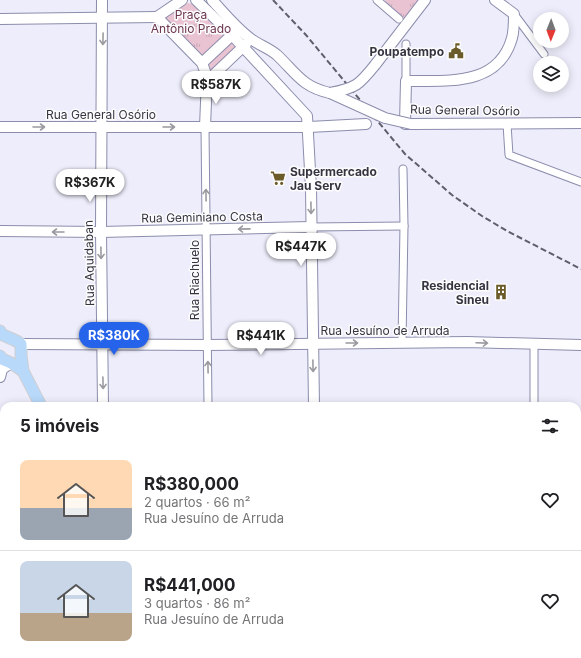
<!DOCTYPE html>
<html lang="pt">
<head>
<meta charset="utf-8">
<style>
	:root { --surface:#fff; --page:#f2f2f2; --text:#202124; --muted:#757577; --line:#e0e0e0; --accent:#2563eb }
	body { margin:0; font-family:Inter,sans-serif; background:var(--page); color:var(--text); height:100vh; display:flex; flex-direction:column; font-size:15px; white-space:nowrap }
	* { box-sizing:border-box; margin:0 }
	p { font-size:13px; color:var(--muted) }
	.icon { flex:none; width:22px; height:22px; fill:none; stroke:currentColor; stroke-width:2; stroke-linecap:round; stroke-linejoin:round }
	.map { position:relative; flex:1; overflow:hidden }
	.panel { position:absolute; left:0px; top:402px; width:581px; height:256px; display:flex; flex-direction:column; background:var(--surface); border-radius:12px 12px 0 0; box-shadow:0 2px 10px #0003 }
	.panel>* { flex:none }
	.needle { width:26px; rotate:181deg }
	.fabs { position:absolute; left:533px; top:12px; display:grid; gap:8px }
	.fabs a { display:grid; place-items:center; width:36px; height:36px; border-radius:50%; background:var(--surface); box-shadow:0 2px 10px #0003; font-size:20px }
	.price { position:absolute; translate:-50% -34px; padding:0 9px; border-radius:14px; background:#fff; color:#222; font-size:13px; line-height:26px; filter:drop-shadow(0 1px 2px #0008) }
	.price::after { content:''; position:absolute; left:50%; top:24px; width:12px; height:9px; margin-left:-6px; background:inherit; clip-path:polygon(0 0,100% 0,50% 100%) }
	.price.selected { background:var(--accent); color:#fff }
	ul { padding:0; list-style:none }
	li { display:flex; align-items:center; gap:12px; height:100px; padding:0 20px }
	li+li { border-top:1px solid var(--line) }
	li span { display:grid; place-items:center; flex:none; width:112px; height:80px; border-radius:8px; color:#555 }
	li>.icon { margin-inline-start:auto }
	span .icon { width:48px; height:48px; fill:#fffc; stroke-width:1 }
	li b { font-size:17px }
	h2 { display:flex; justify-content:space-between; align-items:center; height:48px; padding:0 20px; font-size:17px }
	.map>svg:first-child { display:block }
</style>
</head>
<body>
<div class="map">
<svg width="581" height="658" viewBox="0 0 581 658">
	<defs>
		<pattern id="park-tufts" width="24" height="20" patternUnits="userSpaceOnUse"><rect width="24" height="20" fill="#eac3d3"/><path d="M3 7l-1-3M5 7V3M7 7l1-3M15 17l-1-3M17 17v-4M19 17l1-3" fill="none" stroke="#c9a8b6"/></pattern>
	</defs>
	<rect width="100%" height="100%" fill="#ededfb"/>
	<g fill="url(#park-tufts)">
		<polygon points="385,0 420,0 405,19 386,2"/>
		<polygon points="188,3 195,4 226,34 202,57 165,18"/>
		<polygon points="230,42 237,48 209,77 207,64"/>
	</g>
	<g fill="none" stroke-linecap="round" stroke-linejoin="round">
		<g stroke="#8c8dac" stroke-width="9">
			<g id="street">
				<polyline points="377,0 399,19"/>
				<polyline points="514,14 544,54"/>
				<polyline points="406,44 406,81"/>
				<polyline points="507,124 509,155 581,182"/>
				<polyline points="205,127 208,406"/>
				<polyline points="311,227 404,226"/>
				<polyline points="402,343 404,226 403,169"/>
				<polyline points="534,406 534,345"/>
				<polyline points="577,524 581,524"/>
				<polyline points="577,614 581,614"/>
				<polyline points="214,654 214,658"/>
			</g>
		</g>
		<g stroke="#8c8dac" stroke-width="12">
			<g id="secondary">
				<polyline points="102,0 101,232 103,406"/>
				<polyline points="196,0 232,35 307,116 311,188 314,406"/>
				<path d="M212,0C224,13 236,28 251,39C259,45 269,48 277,55C296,73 302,87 330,93"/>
				<polyline points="157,17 202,63 207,77 205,127"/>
				<polyline points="157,17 182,0"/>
				<polyline points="0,19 157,17"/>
				<polyline points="202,63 232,35"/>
				<polyline points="375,65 425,0"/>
				<polyline points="206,82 246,44"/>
				<polyline points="411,124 581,123"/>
				<path d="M412,124H405L406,81C445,80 498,88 512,38C514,31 514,22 514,14L495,0"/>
				<polyline points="0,127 309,127 366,124"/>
				<polyline points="0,231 101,232 311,227"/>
				<polyline points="21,344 207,345 467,342 581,345"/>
				<polyline points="0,377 2,369 11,363"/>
				<polyline points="0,450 4,450"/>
				<polyline points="577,451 581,451"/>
				<polyline points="0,559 4,559"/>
				<polyline points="109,654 109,658"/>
				<polyline points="322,658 322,654"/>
			</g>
		</g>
		<g stroke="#cfcfd2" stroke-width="13">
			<g id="primary">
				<path d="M0,331L1,334C8,338 15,339 21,344V355L23,371L41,406"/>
				<polyline points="0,356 2,359 11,363 23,371"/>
				<polyline points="330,654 336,658"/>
				<polyline points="424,654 451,658"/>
				<polyline points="370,658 373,654"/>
			</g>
		</g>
		<use href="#street" stroke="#fff" stroke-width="7"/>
		<use href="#secondary" stroke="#fff" stroke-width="10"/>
		<use href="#primary" stroke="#b8d9fa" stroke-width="11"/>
		<polyline stroke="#5f5f6c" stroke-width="2" stroke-dasharray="6 3" stroke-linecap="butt" points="273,0 306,35 405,154 452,195 482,216 507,231 581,269"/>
		<g stroke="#8c8dac" stroke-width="12" stroke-linecap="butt">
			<g id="secondary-bridge">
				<polyline points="330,93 385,118 411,124"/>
				<path d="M330,93C356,88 359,85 375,65"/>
			</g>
		</g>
		<use href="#secondary-bridge" stroke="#fff" stroke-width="10"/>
	</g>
	<defs><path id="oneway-shaft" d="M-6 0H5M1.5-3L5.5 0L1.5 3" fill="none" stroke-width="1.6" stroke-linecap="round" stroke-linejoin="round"/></defs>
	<g stroke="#9a9aa0">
		<use href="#oneway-shaft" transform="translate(103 39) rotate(91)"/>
		<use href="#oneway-shaft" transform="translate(39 127)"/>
		<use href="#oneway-shaft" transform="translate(169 127)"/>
		<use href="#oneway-shaft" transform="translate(206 195) rotate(-91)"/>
		<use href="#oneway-shaft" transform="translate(311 208) rotate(89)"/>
		<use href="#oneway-shaft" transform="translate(244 229) rotate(179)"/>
		<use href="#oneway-shaft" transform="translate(58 232) rotate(-180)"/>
		<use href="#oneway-shaft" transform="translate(101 253) rotate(89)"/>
		<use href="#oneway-shaft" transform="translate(352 343)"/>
		<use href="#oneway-shaft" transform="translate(482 343) rotate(2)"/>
		<use href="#oneway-shaft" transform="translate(313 366) rotate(89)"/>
		<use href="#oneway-shaft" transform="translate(208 367) rotate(-91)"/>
		<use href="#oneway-shaft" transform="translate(103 383) rotate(89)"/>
	</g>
	<defs>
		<g id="civic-bare" transform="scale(1.2)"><path d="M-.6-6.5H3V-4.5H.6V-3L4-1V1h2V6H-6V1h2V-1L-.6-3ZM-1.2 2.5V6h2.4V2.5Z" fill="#6a5b29" stroke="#fcfcfc" stroke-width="2.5" paint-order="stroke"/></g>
		<g id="supermarket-bare" transform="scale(1.2)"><path d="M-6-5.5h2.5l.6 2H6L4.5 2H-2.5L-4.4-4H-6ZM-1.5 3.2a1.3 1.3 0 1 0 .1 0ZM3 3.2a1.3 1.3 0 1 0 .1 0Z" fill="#6a5b29" stroke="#fcfcfc" stroke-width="2.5" paint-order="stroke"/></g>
		<g id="building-bare" transform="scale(1.2)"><path d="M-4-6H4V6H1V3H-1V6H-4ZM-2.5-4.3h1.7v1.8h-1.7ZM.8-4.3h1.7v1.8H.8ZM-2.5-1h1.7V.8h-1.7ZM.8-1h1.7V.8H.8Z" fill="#6a5b29" stroke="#fcfcfc" stroke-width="2.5" paint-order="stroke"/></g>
	</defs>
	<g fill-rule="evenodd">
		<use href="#civic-bare" x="456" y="51"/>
		<use href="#supermarket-bare" x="278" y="178"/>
		<use href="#building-bare" x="501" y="292"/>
	</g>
	<g text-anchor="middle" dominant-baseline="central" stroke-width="3" stroke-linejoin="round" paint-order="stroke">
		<g font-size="12" fill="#6c354f" stroke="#fcfcfc">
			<text x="191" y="14">Praça<tspan x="191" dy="14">Antônio Prado</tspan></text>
		</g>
		<g font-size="12" font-weight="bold" fill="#353542" stroke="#fcfcfc" text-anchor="end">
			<text x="444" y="51">Poupatempo</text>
			<text x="290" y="171" text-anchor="start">Supermercado<tspan x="290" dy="14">Jau Serv</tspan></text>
			<text x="489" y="285">Residencial<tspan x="489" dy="14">Sineu</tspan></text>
		</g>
		<g font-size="12" fill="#353542" stroke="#fcfcfc">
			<text transform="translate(465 110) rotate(1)">Rua General Osório</text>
			<text x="101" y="114">Rua General Osório</text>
			<text transform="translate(202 217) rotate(-1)">Rua Geminiano Costa</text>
			<text transform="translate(89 263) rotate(-91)">Rua Aquidaban</text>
			<text transform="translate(194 280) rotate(-90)">Rua Riachuelo</text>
			<text x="385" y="330">Rua Jesuíno de Arruda</text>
		</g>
	</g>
</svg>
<div class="fabs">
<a><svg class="needle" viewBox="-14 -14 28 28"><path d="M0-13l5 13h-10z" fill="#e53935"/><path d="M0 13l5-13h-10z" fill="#757577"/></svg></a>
<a><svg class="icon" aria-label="layers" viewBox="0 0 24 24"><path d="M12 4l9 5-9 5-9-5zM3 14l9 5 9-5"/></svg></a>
</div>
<b class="price" style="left:216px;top:105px">R$587K</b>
<b class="price" style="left:90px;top:203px">R$367K</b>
<b class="price" style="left:301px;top:267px">R$447K</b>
<b class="price selected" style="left:114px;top:356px">R$380K</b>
<b class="price" style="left:261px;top:356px">R$441K</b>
<section class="panel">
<h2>5 imóveis<svg class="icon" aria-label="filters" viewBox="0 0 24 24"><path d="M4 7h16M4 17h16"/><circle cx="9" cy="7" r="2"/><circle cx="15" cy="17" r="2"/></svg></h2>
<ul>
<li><span style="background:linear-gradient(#ffd9b3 60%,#9aa5b1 0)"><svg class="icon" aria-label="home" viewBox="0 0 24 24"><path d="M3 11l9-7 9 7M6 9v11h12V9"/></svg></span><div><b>R$380,000</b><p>2 quartos · 66 m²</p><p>Rua Jesuíno de Arruda</p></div><svg class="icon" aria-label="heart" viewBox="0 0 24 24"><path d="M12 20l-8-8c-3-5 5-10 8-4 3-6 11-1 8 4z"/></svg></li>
<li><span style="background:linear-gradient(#c9d6e8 65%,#b9a48a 0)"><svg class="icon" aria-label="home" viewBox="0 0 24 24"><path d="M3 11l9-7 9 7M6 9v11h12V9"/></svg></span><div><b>R$441,000</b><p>3 quartos · 86 m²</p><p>Rua Jesuíno de Arruda</p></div><svg class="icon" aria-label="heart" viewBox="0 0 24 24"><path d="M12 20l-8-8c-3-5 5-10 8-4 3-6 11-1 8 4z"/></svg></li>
</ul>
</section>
</div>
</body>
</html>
